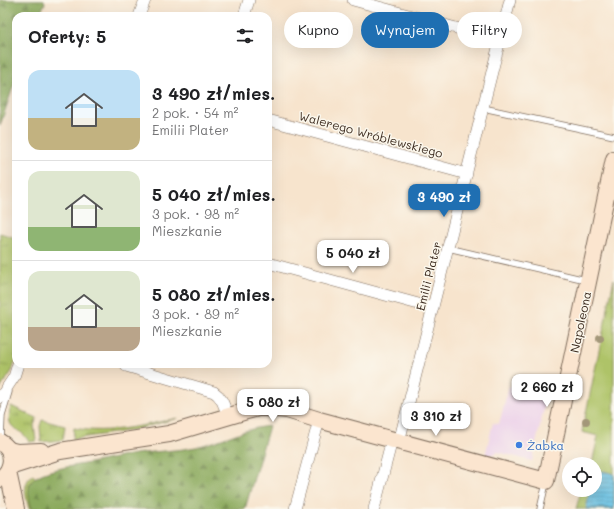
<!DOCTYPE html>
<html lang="pl">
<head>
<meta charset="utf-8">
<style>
	:root { --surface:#fff; --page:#f6f6f6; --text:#202124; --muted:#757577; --line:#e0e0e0; --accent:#1f6fb2 }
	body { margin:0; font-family:Mali,sans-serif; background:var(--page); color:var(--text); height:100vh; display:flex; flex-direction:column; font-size:15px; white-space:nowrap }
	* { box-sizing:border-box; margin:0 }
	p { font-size:13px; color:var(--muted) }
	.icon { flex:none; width:22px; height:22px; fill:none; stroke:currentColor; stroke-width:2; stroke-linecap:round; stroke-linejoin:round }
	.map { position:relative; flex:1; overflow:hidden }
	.drawer { position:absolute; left:12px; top:12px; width:260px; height:356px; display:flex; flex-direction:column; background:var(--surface); border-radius:12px; box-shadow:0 4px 16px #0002 }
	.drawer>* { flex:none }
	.banner { position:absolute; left:284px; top:12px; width:270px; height:36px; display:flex; gap:8px }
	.controls { position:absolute; left:562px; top:457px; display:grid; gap:8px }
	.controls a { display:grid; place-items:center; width:40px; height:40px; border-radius:50%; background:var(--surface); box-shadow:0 4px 16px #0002; font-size:20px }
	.price { position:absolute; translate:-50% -34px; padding:0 9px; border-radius:8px; background:#fff; color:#222; font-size:13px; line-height:26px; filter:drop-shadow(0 1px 2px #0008) }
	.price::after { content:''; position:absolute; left:50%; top:24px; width:12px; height:9px; margin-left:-6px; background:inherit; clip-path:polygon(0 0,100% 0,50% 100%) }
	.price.on { background:var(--accent); color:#fff }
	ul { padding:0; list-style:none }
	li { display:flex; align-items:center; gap:12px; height:100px; padding:0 16px }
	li+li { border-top:1px solid var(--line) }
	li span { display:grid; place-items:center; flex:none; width:112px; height:80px; border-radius:12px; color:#555 }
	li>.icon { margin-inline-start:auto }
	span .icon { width:48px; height:48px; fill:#fffc; stroke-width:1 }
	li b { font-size:17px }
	h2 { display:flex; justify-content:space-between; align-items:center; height:48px; padding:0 16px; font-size:17px }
	.pill { padding:0 14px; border-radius:18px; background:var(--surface); box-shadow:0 4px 16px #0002; font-size:14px; line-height:36px }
	.pill.on { background:var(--accent); color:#fff }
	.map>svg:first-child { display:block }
</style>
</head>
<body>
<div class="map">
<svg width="614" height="509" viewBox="0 0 614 509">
	<defs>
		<pattern id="grass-tufts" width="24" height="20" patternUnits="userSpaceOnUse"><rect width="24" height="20" fill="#aec368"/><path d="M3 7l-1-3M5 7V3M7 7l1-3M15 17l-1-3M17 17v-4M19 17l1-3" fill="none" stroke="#8f9f55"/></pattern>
		<pattern id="forest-firs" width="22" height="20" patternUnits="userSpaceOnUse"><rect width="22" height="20" fill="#8aa95c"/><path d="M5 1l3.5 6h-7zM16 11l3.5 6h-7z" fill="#728a4b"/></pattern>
		<pattern id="water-rules" width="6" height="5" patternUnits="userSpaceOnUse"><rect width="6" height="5" fill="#67c1e4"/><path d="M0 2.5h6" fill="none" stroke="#569db8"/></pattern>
	</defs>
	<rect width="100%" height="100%" fill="#fbf7ec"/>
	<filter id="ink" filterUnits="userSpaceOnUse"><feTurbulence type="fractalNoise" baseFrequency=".025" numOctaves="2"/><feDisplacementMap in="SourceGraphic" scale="8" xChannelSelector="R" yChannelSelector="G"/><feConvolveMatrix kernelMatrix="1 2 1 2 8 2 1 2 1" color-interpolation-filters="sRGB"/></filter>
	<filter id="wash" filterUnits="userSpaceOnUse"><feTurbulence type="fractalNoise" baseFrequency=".012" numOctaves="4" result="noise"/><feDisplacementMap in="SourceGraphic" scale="16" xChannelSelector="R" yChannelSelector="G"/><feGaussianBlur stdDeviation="0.9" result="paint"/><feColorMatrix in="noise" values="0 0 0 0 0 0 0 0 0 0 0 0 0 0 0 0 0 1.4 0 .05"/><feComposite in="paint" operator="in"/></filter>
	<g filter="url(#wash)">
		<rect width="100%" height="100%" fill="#f7e4cd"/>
		<polygon fill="#ecd1ea" points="509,386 547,395 532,461 498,452 488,456 485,456 493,423 499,424"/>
		<g fill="url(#grass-tufts)" stroke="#747643">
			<polygon points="0,233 16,238 16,359 12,371 0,389"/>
			<path d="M11,406L37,418L34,425L36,441L29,442C20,424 4,434 11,406Z"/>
			<path d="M178,418L134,430L73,439L74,428C109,435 144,425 178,418Z"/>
			<polygon points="42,420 65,426 63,440 41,442 40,426"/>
			<path d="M33,475L35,477C27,488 29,496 32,509H29C26,498 21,483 33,475Z"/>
		</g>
		<g fill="url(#forest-firs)" stroke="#626a3d">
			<polygon points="0,0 44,0 45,3 39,16 16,16 16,78 0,126"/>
			<path d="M269,426L245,509H32C29,499 25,486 35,478C43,470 78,465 90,463C105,460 120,457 135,454C155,451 176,451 196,447C221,441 242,429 269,426Z"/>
		</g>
		<polygon fill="#aec368" stroke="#747643" points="614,279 614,509 576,509 581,490 595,490 595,464 592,464 598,436 582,432"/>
		<polygon fill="url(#water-rules)" stroke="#517681" points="603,471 614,474 614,509 586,509 590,490 595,490 595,475 597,472"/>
	</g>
	<g filter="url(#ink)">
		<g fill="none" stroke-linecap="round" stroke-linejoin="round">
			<g stroke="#7d6b5b" stroke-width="7">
				<g id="lane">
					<polyline points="483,108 614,136"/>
					<polyline points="448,248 586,280"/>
					<polyline points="1,440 2,415 9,392"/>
					<polyline points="540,509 546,483"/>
				</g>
			</g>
			<g stroke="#7d6b5b" stroke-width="12">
				<g id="street">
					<polyline points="353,0 500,40"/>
					<polyline points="139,16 145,0"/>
					<polyline points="244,16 249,0"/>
					<polyline points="268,120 467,174"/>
					<polyline points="268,263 433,308"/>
					<path d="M127,364L126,366L214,392C223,398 224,407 228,416"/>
					<polyline points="0,398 14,377 18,364"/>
					<polyline points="399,442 510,0"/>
					<polyline points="295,509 319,420"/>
					<polyline points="374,509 392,440"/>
				</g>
			</g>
			<g stroke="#7d6b5b" stroke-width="18">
				<g id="secondary">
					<path d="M0,442C15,451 14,469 0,479"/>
					<polyline points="9,450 17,452 41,451"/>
					<polyline points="10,467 60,451 169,434 243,412 258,408 267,408 287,410 319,420 546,481 614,159"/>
					<polyline points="8,472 16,509"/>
				</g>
			</g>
			<use href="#lane" stroke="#fff" stroke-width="5.5"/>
			<use href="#street" stroke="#fff" stroke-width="11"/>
			<use href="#secondary" stroke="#fbe5cf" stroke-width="16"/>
		</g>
		<g fill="#a39779">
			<circle cx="600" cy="338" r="4"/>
			<circle cx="586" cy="421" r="4"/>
		</g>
	</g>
	<circle fill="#3f7fe0" stroke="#fbf7ec" stroke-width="1.5" cx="519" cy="445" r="4"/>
	<g text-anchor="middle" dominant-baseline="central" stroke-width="3" stroke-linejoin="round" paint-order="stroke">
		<g font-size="12" fill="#3b2a1e" stroke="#fbf7ec">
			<text transform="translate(371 134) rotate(15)">Walerego Wróblewskiego</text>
			<text transform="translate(428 276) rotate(-76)">Emilii Plater</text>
			<text transform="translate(580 322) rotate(-78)">Napoleona</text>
		</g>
		<g font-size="12" fill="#366cbe" stroke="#fbf7ec" text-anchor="start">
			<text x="527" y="445">Żabka</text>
		</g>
	</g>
</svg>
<div class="controls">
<a><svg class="icon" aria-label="locate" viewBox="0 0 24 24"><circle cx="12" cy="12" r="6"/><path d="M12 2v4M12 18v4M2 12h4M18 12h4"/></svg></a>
</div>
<b class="price on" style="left:444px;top:218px">3 490 zł</b>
<b class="price" style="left:353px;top:274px">5 040 zł</b>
<b class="price" style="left:547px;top:408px">2 660 zł</b>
<b class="price" style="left:273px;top:423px">5 080 zł</b>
<b class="price" style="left:436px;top:437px">3 310 zł</b>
<div class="banner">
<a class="pill">Kupno</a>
<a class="pill on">Wynajem</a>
<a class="pill">Filtry</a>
</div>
<section class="drawer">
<h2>Oferty: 5<svg class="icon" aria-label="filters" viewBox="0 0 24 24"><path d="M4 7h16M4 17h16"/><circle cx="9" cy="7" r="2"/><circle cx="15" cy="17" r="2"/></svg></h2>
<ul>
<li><span style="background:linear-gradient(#bfe0f5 60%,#c2b280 0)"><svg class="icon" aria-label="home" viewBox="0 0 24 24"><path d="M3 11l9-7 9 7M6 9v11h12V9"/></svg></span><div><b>3 490 zł/mies.</b><p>2 pok. · 54 m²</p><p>Emilii Plater</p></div></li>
<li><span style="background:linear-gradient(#dfe7d0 70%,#8fb573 0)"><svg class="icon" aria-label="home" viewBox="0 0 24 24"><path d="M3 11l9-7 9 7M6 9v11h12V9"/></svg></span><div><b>5 040 zł/mies.</b><p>3 pok. · 98 m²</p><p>Mieszkanie</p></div></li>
<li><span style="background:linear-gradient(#dfe7d0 70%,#b9a48a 0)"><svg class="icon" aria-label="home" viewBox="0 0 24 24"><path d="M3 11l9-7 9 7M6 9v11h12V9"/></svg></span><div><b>5 080 zł/mies.</b><p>3 pok. · 89 m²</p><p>Mieszkanie</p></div></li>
</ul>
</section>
</div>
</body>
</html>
